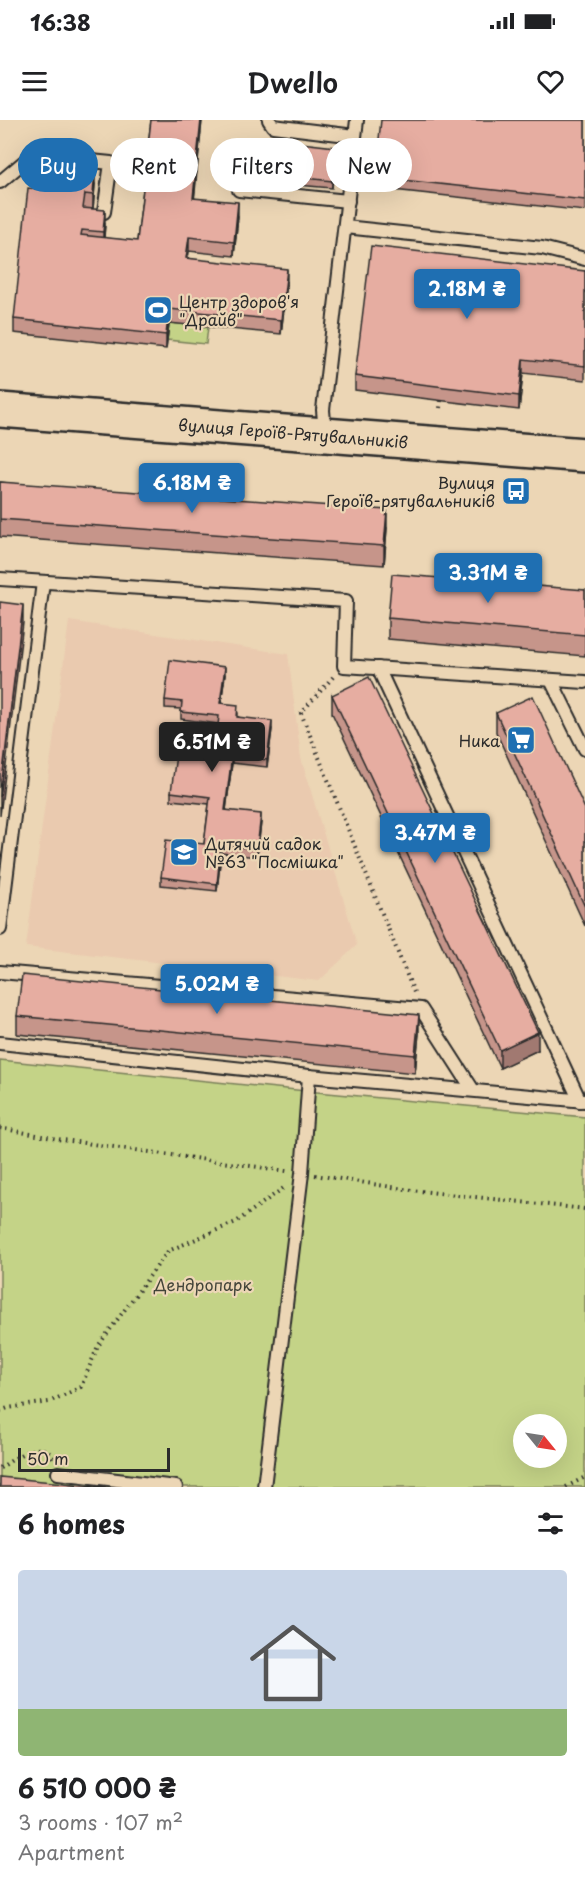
<!DOCTYPE html>
<html lang="en">
<head>
<meta charset="utf-8">
<style>
	:root { --surface:#fff; --page:#f6f6f6; --text:#202124; --muted:#757577; --accent:#1f6fb2 }
	body { margin:0; font-family:"Playpen Sans",sans-serif; background:var(--page); color:var(--text); height:100vh; display:flex; flex-direction:column; font-size:22px; white-space:nowrap }
	* { box-sizing:border-box; margin:0 }
	p { font-size:20px; color:var(--muted) }
	.icon { flex:none; width:33px; height:33px; fill:none; stroke:currentColor; stroke-width:2; stroke-linecap:round; stroke-linejoin:round }
	.map { position:relative; height:1367px; overflow:hidden }
	.sheet { display:flex; flex-direction:column; background:var(--surface); flex:1 }
	.sheet>* { flex:none }
	.top-card { position:absolute; left:18px; top:18px; width:549px; height:54px; display:flex; gap:12px }
	.needle { width:39px; rotate:120deg }
	.tools { position:absolute; left:513px; top:1294px; display:grid; gap:12px }
	.tools a { display:grid; place-items:center; width:54px; height:54px; border-radius:50%; background:var(--surface); box-shadow:0 6px 24px #0002; font-size:30px }
	.scale { position:absolute; left:18px; bottom:15px; width:152px; box-sizing:border-box; padding-left:6px; border:3px solid #2b2b2b; border-top:0; font-size:16px; line-height:21px; white-space:nowrap; color:#2b2b2b; -webkit-text-stroke:4px #ecd6b5; paint-order:stroke }
	.price { position:absolute; translate:-50% -51px; padding:0 14px; border-radius:6px; background:var(--accent); color:#fff; font-size:20px; line-height:39px; filter:drop-shadow(0 2px 3px #0008) }
	.price::after { content:''; position:absolute; left:50%; top:36px; width:18px; height:14px; margin-left:-9px; background:inherit; clip-path:polygon(0 0,100% 0,50% 100%) }
	.price.selected { background:#222; color:#fff }
	ul { padding:0; list-style:none }
	li { display:grid; align-content:center; gap:12px; height:318px; padding:0 18px }
	li span { display:grid; place-items:center; height:186px; border-radius:6px; color:#555 }
	li>.icon { margin-inline-start:auto }
	span .icon { width:108px; height:108px; fill:#fffc; stroke-width:1 }
	li b { font-size:26px }
	h2 { display:flex; justify-content:space-between; align-items:center; height:72px; padding:0 18px; font-size:26px }
	.chip { padding:0 21px; border-radius:27px; background:var(--surface); box-shadow:0 6px 24px #0002; font-size:21px; line-height:54px }
	.chip.selected { background:var(--accent); color:#fff }
	.status { display:flex; justify-content:space-between; align-items:center; height:42px; padding:0 30px; background:var(--surface); direction:ltr }
	.status svg { height:16px; fill:currentColor }
	header { display:flex; justify-content:space-between; align-items:center; height:78px; padding:0 18px; background:var(--surface); font-size:27px; font-weight:600 }
	.map>svg:first-child { display:block }
</style>
</head>
<body>
<div class="status"><b>16:38</b><svg viewBox="0 0 49 12"><path d="M0 12V9h3v3zM5 12V6h3v6zM10 12V3h3v9zM15 12V0h3v12zM26 1h20v11H26zM47 4h2v5h-2z"/></svg></div>
<header><svg class="icon" aria-label="menu" viewBox="0 0 24 24"><path d="M4 6h16M4 12h16M4 18h16"/></svg>Dwello<svg class="icon" aria-label="heart" viewBox="0 0 24 24"><path d="M12 20l-8-8c-3-5 5-10 8-4 3-6 11-1 8 4z"/></svg></header>
<div class="map">
<svg width="585" height="1367" viewBox="0 0 585 1367">
	<rect width="100%" height="100%" fill="#ecd6b5"/>
	<filter id="ink" filterUnits="userSpaceOnUse"><feTurbulence type="fractalNoise" baseFrequency=".0167" numOctaves="2"/><feDisplacementMap in="SourceGraphic" scale="12" xChannelSelector="R" yChannelSelector="G"/><feConvolveMatrix kernelMatrix="1 2 1 2 8 2 1 2 1" color-interpolation-filters="sRGB"/></filter>
	<g filter="url(#ink)">
		<polygon fill="#eacaaf" points="69,501 288,534 301,638 357,825 319,861 26,827"/>
		<g fill="#c4d387" stroke="#787f59" stroke-width="1.5" fill-rule="evenodd">
			<polygon points="169,203 208,207 206,224 167,220"/>
			<path d="M0,940L306,971L585,997V1367H0ZM524,1305H556V1338H524Z"/>
		</g>
		<g fill="none" stroke-linecap="round" stroke-linejoin="round">
			<g stroke="#2b2b2b" stroke-width="16">
				<g id="service">
					<polyline points="269,0 273,6 355,16"/>
					<polyline points="0,62 32,35 111,43 104,92"/>
					<polyline points="239,70 348,81"/>
					<polyline points="345,107 542,128 585,139"/>
					<polyline points="325,313 323,290 357,0"/>
					<polyline points="0,459 346,481 344,546 585,562"/>
					<polyline points="378,548 580,981"/>
					<polyline points="551,560 585,629"/>
					<polyline points="0,809 43,462"/>
					<polyline points="0,852 421,889 473,970"/>
					<polyline points="0,923 309,956 585,981"/>
					<polyline points="58,1353 176,1367"/>
					<polyline points="264,1367 302,1053 309,956"/>
				</g>
			</g>
			<g stroke="#2b2b2b" stroke-width="38">
				<g id="secondary">
					<path id="s1" d="M0,290L585,335"/>
				</g>
			</g>
			<g stroke="#2b2b2b" stroke-width="4" stroke-dasharray="1.5 4.5" stroke-linecap="butt">
				<polyline points="440,288 441,280"/>
				<polyline points="333,557 301,593 415,875"/>
				<polyline points="0,1008 63,1020 287,1051"/>
				<polyline points="315,1055 411,1070 585,1089"/>
				<polyline points="0,1291 8,1288 49,1282 81,1267 98,1226 168,1131 236,1102 285,1067"/>
				<path d="M0,1348C14,1339 45,1314 54,1341"/>
				<polyline points="566,1367 585,1357"/>
			</g>
			<use href="#service" stroke="#ecd6b5" stroke-width="12"/>
			<use href="#secondary" stroke="#ecd6b5" stroke-width="33"/>
		</g>
		<g fill="#c6958a" stroke="#2b2b2b" stroke-width="1.5">
			<polygon points="151,0 202,0 194,78 238,96 234,136 189,131 188,138 287,163 281,214 169,203 166,229 14,213 14,199 38,69 95,64 93,89 105,104 104,118 137,121"/>
			<polygon points="585,0 585,91 375,68 375,57"/>
			<polygon points="335,35 332,68 297,65 297,57"/>
			<polygon points="585,151 585,260 523,253 519,290 355,270 355,256"/>
			<polygon points="0,362 387,408 384,445 0,417"/>
			<polygon points="585,470 585,536 388,519 388,498"/>
			<polygon points="225,555 221,583 238,593 238,597 272,609 267,647 232,643 226,690 261,702 257,737 221,733 217,771 161,765 161,757 204,724 209,684 171,680 171,672 214,640 218,604 181,599 181,589 165,588 165,580"/>
			<polygon points="332,575 538,930 500,948 332,593"/>
			<polygon points="496,593 585,689 585,806 496,612"/>
			<polygon points="17,896 419,913 415,953 17,914"/>
		</g>
		<g fill="#a17971" stroke="#2b2b2b" stroke-width="1.5">
			<polygon points="201,0 202,0 193,92 193,78"/>
			<polygon points="335,27 335,35 332,68 332,61"/>
			<polygon points="95,50 95,64 93,89 93,75"/>
			<polygon points="238,82 238,96 234,136 234,122"/>
			<polygon points="105,90 105,104 103,126 103,112"/>
			<polygon points="189,117 189,131 186,152 186,138"/>
			<polygon points="287,149 287,163 281,214 281,200"/>
			<polygon points="169,189 169,203 166,229 166,215"/>
			<polygon points="523,239 523,253 519,290 519,276"/>
			<polygon points="387,390 387,408 384,445 384,426"/>
			<polygon points="23,485 23,503 0,696 0,677"/>
			<polygon points="225,547 225,555 220,591 220,583"/>
			<polygon points="272,601 272,609 267,647 267,640"/>
			<polygon points="232,635 232,643 225,698 225,690"/>
			<polygon points="261,694 261,702 257,737 257,729"/>
			<polygon points="221,725 221,733 217,771 217,764"/>
			<polygon points="419,895 419,913 415,953 415,935"/>
			<polygon points="538,912 538,930 500,948 500,930"/>
		</g>
		<g fill="#e6ada1" stroke="#2b2b2b" stroke-width="1.5">
			<polygon points="151,0 201,0 193,78 238,82 234,122 189,117 186,138 287,149 281,200 169,189 166,215 14,199 28,68 38,69 40,44 95,50 93,75 85,74 83,88 105,90 103,112 82,110 81,115 137,121"/>
			<polygon points="381,0 585,0 585,80 375,57"/>
			<polygon points="301,23 335,27 332,61 297,57"/>
			<polygon points="371,126 585,151 585,246 523,239 519,276 355,256"/>
			<polygon points="0,362 387,390 384,426 0,399"/>
			<polygon points="392,454 585,470 585,515 388,498"/>
			<polygon points="0,482 23,485 0,677"/>
			<polygon points="170,540 225,547 220,583 238,585 237,597 272,601 267,640 232,635 225,690 261,694 257,729 221,725 217,764 161,757 166,720 204,724 210,677 171,672 176,635 214,640 219,596 181,592 182,582 165,580"/>
			<polygon points="369,557 538,912 500,930 332,575"/>
			<polygon points="533,576 585,689 585,787 496,593"/>
			<polygon points="22,855 419,895 415,935 17,896"/>
			<polygon points="0,1357 106,1367 0,1367"/>
		</g>
	</g>
	<defs>
		<g id="stadium-square" transform="scale(1.5)"><rect x="-9" y="-9" width="18" height="18" rx="4" fill="#1f6fb2" stroke="#ecd6b5"/><path d="M0-5a6.5 5 0 1 0 0 10a6.5 5 0 1 0 0-10ZM-3.5-1.8h7v3.6h-7Z" fill="#fff"/></g>
		<g id="bus-square" transform="scale(1.5)"><rect x="-9" y="-9" width="18" height="18" rx="4" fill="#1f6fb2" stroke="#ecd6b5"/><path d="M-5-6H5V4H4V6H2V4H-2V6H-4V4H-5ZM-3.5-4V0h7V-4ZM-3.5 1.2v1.5H-2V1.2ZM2 1.2v1.5H3.5V1.2Z" fill="#fff"/></g>
		<g id="supermarket-square" transform="scale(1.5)"><rect x="-9" y="-9" width="18" height="18" rx="4" fill="#1f6fb2" stroke="#ecd6b5"/><path d="M-6-5.5h2.5l.6 2H6L4.5 2H-2.5L-4.4-4H-6ZM-1.5 3.2a1.3 1.3 0 1 0 .1 0ZM3 3.2a1.3 1.3 0 1 0 .1 0Z" fill="#fff"/></g>
		<g id="school-square" transform="scale(1.5)"><rect x="-9" y="-9" width="18" height="18" rx="4" fill="#1f6fb2" stroke="#ecd6b5"/><path d="M0-5L7-2L0 1L-7-2ZM-4 1L0 2.5L4 1V4Q0 6-4 4Z" fill="#fff"/></g>
	</defs>
	<g fill-rule="evenodd">
		<use href="#stadium-square" x="158" y="190"/>
		<use href="#bus-square" x="516" y="371"/>
		<use href="#supermarket-square" x="521" y="620"/>
		<use href="#school-square" x="184" y="732"/>
	</g>
	<g text-anchor="middle" dominant-baseline="central" stroke-width="4.5" stroke-linejoin="round" paint-order="stroke">
		<g font-size="16" fill="#2b2b2b" stroke="#ecd6b5" text-anchor="start">
			<text x="179" y="181">Центр здоров'я<tspan x="179" dy="18">"Драйв"</tspan></text>
			<text x="495" y="362" text-anchor="end">Вулиця<tspan x="495" dy="18">Героїв-рятувальників</tspan></text>
			<text x="500" y="620" text-anchor="end">Ника</text>
			<text x="205" y="723">Дитячий садок<tspan x="205" dy="18">№63 "Посмішка"</tspan></text>
		</g>
		<g font-size="16" fill="#2b2b2b" stroke="#ecd6b5">
			<text stroke="none"><textPath href="#s1" startOffset="294">вулиця Героїв-Рятувальників</textPath></text>
		</g>
		<g font-size="16" fill="#424439" stroke="#ecd6b5">
			<text x="203" y="1164">Дендропарк</text>
		</g>
	</g>
</svg>
<div class="tools">
<a><svg class="needle" viewBox="-14 -14 28 28"><path d="M0-13l5 13h-10z" fill="#e53935"/><path d="M0 13l5-13h-10z" fill="#757577"/></svg></a>
</div>
<div class="scale">50 m</div>
<b class="price" style="left:467px;top:200px">2.18M ₴</b>
<b class="price" style="left:192px;top:394px">6.18M ₴</b>
<b class="price" style="left:488px;top:484px">3.31M ₴</b>
<b class="price selected" style="left:212px;top:653px">6.51M ₴</b>
<b class="price" style="left:435px;top:744px">3.47M ₴</b>
<b class="price" style="left:217px;top:895px">5.02M ₴</b>
<div class="top-card">
<a class="chip selected">Buy</a>
<a class="chip">Rent</a>
<a class="chip">Filters</a>
<a class="chip">New</a>
</div>
</div>
<section class="sheet">
<h2>6 homes<svg class="icon" aria-label="filters" viewBox="0 0 24 24"><path d="M4 7h16M4 17h16"/><circle cx="9" cy="7" r="2"/><circle cx="15" cy="17" r="2"/></svg></h2>
<ul>
<li><span style="background:linear-gradient(#c9d6e8 75%,#8fb573 0)"><svg class="icon" aria-label="home" viewBox="0 0 24 24"><path d="M3 11l9-7 9 7M6 9v11h12V9"/></svg></span><div><b>6 510 000 ₴</b><p>3 rooms · 107 m²</p><p>Apartment</p></div></li>
</ul>
</section>
</body>
</html>
